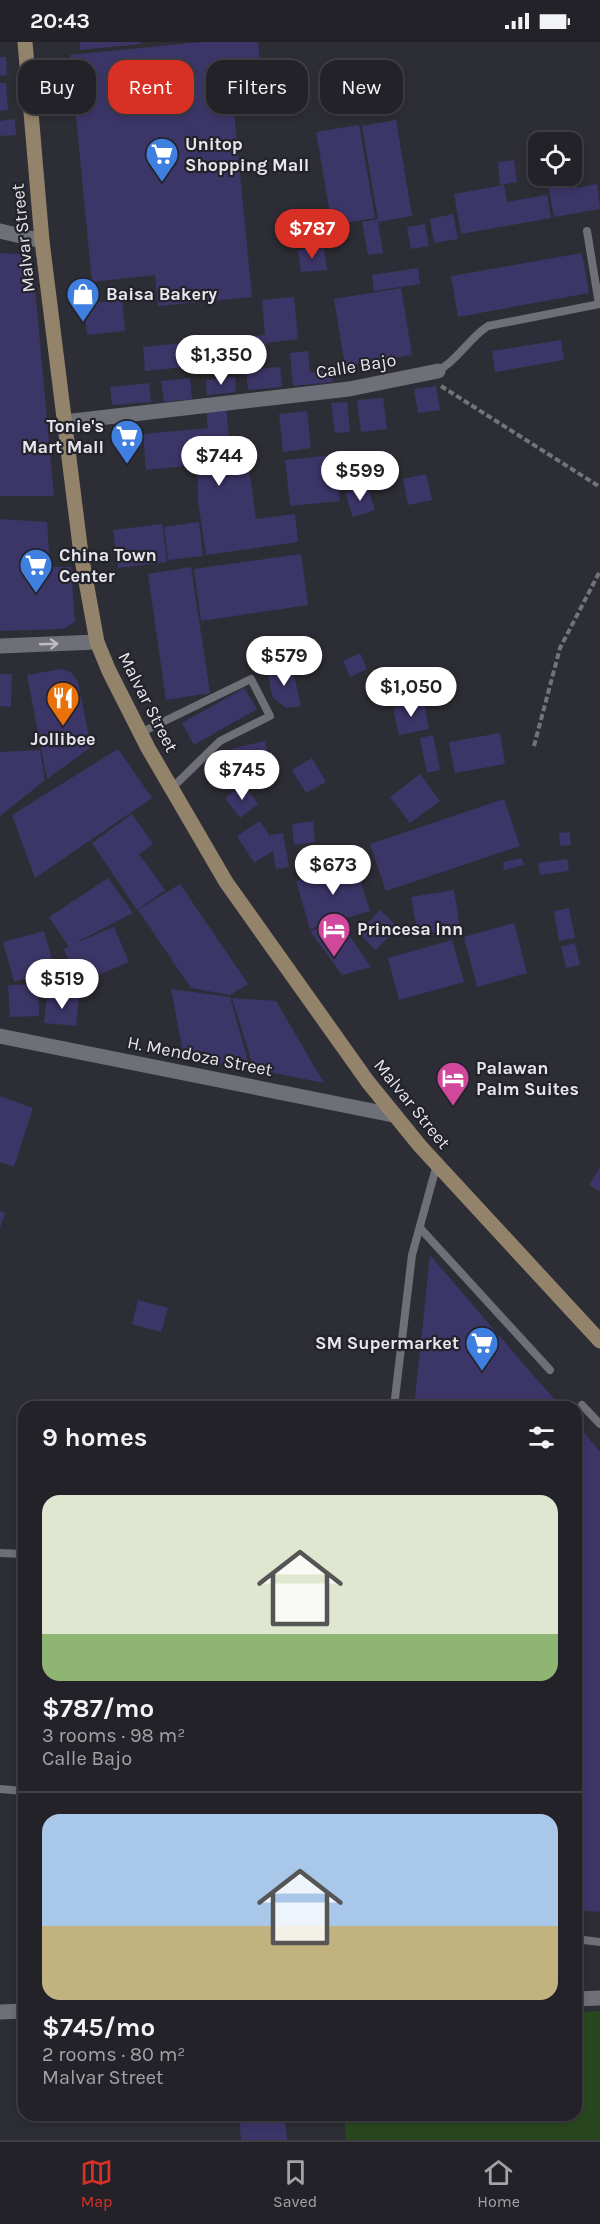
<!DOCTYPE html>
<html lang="en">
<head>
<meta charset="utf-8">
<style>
	:root { --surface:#222228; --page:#2a2a30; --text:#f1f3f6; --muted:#a2a4a8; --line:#3f3f45; --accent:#d93025 }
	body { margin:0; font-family:Karla,sans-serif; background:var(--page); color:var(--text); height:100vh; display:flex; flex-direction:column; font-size:22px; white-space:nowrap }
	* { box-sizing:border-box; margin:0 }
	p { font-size:20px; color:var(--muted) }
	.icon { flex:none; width:33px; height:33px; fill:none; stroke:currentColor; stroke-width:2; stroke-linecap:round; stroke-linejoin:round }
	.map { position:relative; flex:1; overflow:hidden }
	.details { position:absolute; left:18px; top:1359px; width:564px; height:720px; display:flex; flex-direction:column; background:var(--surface); border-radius:18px; box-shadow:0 3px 9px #0003,0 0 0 2px var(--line) }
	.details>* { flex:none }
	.hud { position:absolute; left:18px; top:18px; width:564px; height:54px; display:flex; gap:12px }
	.fabs { position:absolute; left:528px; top:90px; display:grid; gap:12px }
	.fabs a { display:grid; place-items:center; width:54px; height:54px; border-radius:12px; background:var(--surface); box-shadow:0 3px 9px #0003,0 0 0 2px var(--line); font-size:30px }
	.price { position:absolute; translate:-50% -51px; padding:0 14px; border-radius:21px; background:#fff; color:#222; font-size:20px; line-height:39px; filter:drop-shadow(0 2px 3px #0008) }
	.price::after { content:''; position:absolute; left:50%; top:36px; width:18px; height:14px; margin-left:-9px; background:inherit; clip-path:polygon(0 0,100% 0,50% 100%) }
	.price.selected { background:var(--accent); color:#fff }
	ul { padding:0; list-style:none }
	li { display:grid; align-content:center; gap:12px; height:318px; padding:0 24px }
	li+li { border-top:2px solid var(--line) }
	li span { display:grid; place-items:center; height:186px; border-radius:18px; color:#555 }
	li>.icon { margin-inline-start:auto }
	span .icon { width:108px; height:108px; fill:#fffc; stroke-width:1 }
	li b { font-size:26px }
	h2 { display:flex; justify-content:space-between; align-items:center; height:72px; padding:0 24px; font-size:26px }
	.chip { padding:0 21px; border-radius:18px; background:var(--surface); box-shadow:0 3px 9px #0003,0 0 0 2px var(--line); font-size:21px; line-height:54px }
	.chip.selected { background:var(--accent); color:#fff }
	.status { display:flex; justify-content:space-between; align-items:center; height:42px; padding:0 30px; background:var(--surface); direction:ltr }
	.status svg { height:16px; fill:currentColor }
	.tab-bar { display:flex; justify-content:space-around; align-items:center; height:84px; border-top:2px solid var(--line); background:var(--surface); font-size:16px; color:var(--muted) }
	.tab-bar a { display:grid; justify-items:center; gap:3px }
	.tab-bar .selected { color:var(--accent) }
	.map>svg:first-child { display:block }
</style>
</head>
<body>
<div class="status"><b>20:43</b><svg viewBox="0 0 49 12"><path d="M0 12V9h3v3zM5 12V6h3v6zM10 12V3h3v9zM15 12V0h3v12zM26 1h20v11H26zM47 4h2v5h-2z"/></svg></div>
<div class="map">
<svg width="600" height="2098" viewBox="0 0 600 2098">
	<rect width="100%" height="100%" fill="#2d2d35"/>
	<polygon fill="#29471e" points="600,1969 600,2098 346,2098 344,2073 576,2073 576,1970"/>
	<g fill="#3c3668">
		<polygon points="80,0 141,0 141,2 80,8"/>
		<polygon points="201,0 258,0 262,46 232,49 252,255 158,264 155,233 92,240 70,13"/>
		<polygon points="0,15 6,15 7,33 0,34"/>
		<polygon points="0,41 6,41 8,68 0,69"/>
		<polygon points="15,77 16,93 0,94 0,79"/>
		<polygon points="396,78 412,174 378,180 383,211 368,213 362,180 378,177 362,84"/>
		<polygon points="359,83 375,176 332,183 316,90"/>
		<polygon points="514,118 517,140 500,143 498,120"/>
		<polygon points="574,131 577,146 597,142 600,167 554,175 547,136"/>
		<polygon points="504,143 507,160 547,153 551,176 461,192 454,152"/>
		<polygon points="453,172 458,197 434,201 430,177"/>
		<polygon points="425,182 429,204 411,207 407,185"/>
		<polygon points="324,206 327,228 301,230 298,208"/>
		<polygon points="0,211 32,213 54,454 0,454"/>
		<polygon points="582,211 589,251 458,275 451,234"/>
		<polygon points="418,226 420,242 374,249 372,233"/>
		<polygon points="401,246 412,313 345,324 334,257"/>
		<polygon points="294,255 298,297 266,301 267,317 145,329 143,305 265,293 262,258"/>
		<polygon points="122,258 125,289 87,293 84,262"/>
		<polygon points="561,298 564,318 495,330 492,309"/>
		<polygon points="308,309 310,330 332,328 333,340 293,344 290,311"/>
		<polygon points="280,325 282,345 248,348 246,328"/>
		<polygon points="235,335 236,350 207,353 206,338"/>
		<polygon points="190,336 192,357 164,360 161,339"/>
		<polygon points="149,341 151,360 112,363 110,345"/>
		<polygon points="436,344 440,368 418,371 414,347"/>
		<polygon points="383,356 387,387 361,390 357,358"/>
		<polygon points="347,360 350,390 335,391 331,361"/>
		<polygon points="226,364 231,419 211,423 248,418 256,477 295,472 298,500 206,513 198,458 198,423 146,428 143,392 208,386 206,366"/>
		<polygon points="307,369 311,406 283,410 279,372"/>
		<polygon points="335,413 340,459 290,464 285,418"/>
		<polygon points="426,432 432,458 408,463 403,437"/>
		<polygon points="367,444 375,468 353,475 345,451"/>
		<polygon points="0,477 47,480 50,525 71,525 75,580 63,587 0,589"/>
		<polygon points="199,480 203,514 168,518 164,485"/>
		<polygon points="162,482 167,520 118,526 113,488"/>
		<polygon points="301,512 308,563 201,579 194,527"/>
		<polygon points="191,525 210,651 166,658 148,532"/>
		<polygon points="360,611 367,627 350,635 343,619"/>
		<polygon points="292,624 301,664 286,666 273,656 267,630"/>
		<polygon points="61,627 72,631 78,640 91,705 47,737 27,633"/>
		<polygon points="0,632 12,632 11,665 0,664"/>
		<polygon points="404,641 408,658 388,663 384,646"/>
		<polygon points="244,646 257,667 194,703 182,681"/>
		<polygon points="424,660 429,687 399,693 393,666"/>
		<polygon points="500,691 505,722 455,731 449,700"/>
		<polygon points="433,693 440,728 427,731 420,696"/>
		<polygon points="265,699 272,728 237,736 231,707"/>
		<polygon points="118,707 152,756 35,836 12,773"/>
		<polygon points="40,708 45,738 0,774 0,710"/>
		<polygon points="312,716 326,740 306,751 292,728"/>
		<polygon points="420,732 440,759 410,781 390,755"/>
		<polygon points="244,742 258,762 240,776 225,756"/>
		<polygon points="504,757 520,804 386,849 370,802"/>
		<polygon points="132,772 153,802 139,812 165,848 137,868 92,801"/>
		<polygon points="260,779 271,796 270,793 283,791 289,825 276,827 273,809 254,821 237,794"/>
		<polygon points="313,779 315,800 294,803 292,782"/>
		<polygon points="570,790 571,803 560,804 559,791"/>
		<polygon points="522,816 524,823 504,828 503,820"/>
		<polygon points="567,817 569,829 540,833 538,821"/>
		<polygon points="355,820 370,869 310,887 296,839"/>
		<polygon points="108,836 133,871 73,902 114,885 129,920 78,942 64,907 69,905 49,875"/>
		<polygon points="180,842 248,942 230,953 191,946 138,868"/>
		<polygon points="454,848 460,885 418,893 411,855"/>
		<polygon points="569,866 575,896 559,899 554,869"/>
		<polygon points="380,868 398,885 376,908 358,891"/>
		<polygon points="340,880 371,925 342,933 310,889"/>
		<polygon points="514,881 527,931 477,945 464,895"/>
		<polygon points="44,889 55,928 14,940 3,900"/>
		<polygon points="452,898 464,940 399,958 388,916"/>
		<polygon points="575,901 580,923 566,926 561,905"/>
		<polygon points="38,942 39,974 10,975 8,943"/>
		<polygon points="171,947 230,955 250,1026 184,1016"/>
		<polygon points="47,952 79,954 76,984 44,981"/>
		<polygon points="232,956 276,959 324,1041 254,1027"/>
		<polygon points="0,1054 33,1066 14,1125 0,1120"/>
		<polygon points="600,1125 600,1150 589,1143"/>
		<polygon points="0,1169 5,1171 0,1186"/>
		<polygon points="430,1213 539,1340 562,1365 414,1365"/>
		<polygon points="138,1258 168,1266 161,1290 132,1282"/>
		<polygon points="576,1381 600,1410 600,1870 576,1868"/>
		<polygon points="141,2073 208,2073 208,2075 142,2081"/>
		<polygon points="239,2073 285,2073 287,2098 241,2098"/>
	</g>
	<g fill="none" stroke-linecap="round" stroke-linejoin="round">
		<g stroke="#73737a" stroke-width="4" stroke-dasharray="6 3" stroke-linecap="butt">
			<polyline points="441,344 600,445"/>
			<polyline points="534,704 560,606 600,529"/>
		</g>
		<g stroke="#6f6f78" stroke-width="8">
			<polyline points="587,189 599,262"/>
			<path d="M438,329C459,317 468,297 488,284L600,262"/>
			<polyline points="140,691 251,637 270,674 220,699 171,747"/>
			<polyline points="420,1186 550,1328"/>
			<polyline points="582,1363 600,1382"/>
			<polyline points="394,1365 412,1213 437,1122"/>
			<polyline points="0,1511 24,1512"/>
			<polyline points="0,1747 24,1749"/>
			<polyline points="576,1897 600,1900"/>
		</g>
		<g stroke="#6f6f78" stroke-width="15">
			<polyline points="0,189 42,199"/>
			<polyline points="64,380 349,347 438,329"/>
			<polyline points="0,604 97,600"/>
			<polyline points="0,994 393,1073"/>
			<polyline points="576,1957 600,1956"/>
			<polyline points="0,1970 24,1969"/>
		</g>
		<polyline stroke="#93836a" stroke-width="15" points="25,0 42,199 81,512 97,600 109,629 148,706 226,840 368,1040 420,1104 600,1299"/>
	</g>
	<defs><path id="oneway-shaft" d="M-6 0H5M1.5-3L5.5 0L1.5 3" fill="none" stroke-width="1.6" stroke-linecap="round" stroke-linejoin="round" transform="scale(1.5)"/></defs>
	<use stroke="#bdbcc3" href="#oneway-shaft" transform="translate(49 602) rotate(-2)"/>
	<defs>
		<g id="supermarket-pin" transform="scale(1.725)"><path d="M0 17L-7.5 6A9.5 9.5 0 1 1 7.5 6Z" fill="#3f7fe0" stroke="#23232b"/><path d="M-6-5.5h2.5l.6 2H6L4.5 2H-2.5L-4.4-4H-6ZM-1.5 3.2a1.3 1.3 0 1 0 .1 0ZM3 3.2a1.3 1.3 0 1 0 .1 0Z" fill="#fff"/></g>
		<g id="shop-pin" transform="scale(1.725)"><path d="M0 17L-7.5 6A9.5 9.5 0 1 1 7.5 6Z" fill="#3f7fe0" stroke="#23232b"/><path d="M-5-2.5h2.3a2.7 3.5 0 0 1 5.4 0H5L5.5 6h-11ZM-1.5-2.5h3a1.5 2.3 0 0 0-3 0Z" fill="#fff"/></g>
		<g id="restaurant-pin" transform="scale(1.725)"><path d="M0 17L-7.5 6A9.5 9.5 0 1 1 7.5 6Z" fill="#e8710a" stroke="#23232b"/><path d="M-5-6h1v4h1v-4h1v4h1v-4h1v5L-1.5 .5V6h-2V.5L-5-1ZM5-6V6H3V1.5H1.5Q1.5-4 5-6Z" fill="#fff"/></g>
		<g id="hotel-pin" transform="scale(1.725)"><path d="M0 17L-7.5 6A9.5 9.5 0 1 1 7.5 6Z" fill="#d1479c" stroke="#23232b"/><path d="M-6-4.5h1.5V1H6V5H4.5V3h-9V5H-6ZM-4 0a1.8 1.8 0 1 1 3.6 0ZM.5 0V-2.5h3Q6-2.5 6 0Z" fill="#fff"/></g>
	</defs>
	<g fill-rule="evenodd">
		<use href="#supermarket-pin" x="162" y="112"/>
		<use href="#shop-pin" x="83" y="252"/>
		<use href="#supermarket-pin" x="127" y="394"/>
		<use href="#supermarket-pin" x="36" y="523"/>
		<use href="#restaurant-pin" x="63" y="656"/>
		<use href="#hotel-pin" x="334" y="887"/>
		<use href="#hotel-pin" x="453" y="1036"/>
		<use href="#supermarket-pin" x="482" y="1301"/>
	</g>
	<g text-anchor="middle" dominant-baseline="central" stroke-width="4.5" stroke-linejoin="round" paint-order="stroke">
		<g font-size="18" font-weight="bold" fill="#e7e6ec" stroke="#23232b" text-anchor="start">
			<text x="185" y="102">Unitop<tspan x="185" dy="21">Shopping Mall</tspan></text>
			<text x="106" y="252">Baisa Bakery</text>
			<text x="104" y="384" text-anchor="end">Tonie's<tspan x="104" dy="21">Mart Mall</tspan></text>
			<text x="59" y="513">China Town<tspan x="59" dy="21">Center</tspan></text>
			<text x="63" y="697" text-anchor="middle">Jollibee</text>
			<text x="357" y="887">Princesa Inn</text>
			<text x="476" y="1026">Palawan<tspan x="476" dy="21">Palm Suites</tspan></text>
			<text x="459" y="1301" text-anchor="end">SM Supermarket</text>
		</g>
		<g font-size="18" fill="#e7e6ec" stroke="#23232b">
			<text transform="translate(23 196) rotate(-96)">Malvar Street</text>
			<text transform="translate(356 324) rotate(-9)">Calle Bajo</text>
			<text transform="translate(148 660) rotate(63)">Malvar Street</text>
			<text transform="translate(200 1014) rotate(11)">H. Mendoza Street</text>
			<text transform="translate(412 1062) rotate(51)">Malvar Street</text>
		</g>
	</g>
</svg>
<div class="fabs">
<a><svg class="icon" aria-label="locate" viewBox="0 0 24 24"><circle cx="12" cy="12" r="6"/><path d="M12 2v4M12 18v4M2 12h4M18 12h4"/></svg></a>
</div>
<b class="price selected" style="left:312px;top:218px">$787</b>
<b class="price" style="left:221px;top:344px">$1,350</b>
<b class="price" style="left:219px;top:445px">$744</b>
<b class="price" style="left:360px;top:460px">$599</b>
<b class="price" style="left:284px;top:645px">$579</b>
<b class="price" style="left:411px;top:676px">$1,050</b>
<b class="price" style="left:242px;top:759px">$745</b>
<b class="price" style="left:333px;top:854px">$673</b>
<b class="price" style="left:62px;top:968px">$519</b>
<div class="hud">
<a class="chip">Buy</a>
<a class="chip selected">Rent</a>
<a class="chip">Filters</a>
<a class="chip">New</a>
</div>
<section class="details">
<h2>9 homes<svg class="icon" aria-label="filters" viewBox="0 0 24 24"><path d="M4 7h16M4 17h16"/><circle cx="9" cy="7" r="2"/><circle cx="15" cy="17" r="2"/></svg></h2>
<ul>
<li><span style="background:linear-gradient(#dfe7d0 75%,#8fb573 0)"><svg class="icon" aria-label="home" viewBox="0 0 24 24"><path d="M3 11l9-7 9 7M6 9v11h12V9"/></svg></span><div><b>$787/mo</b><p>3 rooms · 98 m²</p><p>Calle Bajo</p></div></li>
<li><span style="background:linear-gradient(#a9c7e8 60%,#c2b280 0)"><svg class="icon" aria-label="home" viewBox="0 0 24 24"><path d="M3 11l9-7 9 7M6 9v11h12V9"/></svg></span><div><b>$745/mo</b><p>2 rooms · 80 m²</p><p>Malvar Street</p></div></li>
</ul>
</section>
</div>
<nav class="tab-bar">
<a class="selected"><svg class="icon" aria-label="map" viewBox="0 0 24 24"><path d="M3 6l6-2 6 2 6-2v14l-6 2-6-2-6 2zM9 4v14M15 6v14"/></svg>Map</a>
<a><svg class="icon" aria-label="saved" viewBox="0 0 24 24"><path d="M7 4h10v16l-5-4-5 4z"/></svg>Saved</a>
<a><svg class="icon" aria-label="home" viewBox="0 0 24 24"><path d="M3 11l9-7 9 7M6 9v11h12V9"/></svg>Home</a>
</nav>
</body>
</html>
